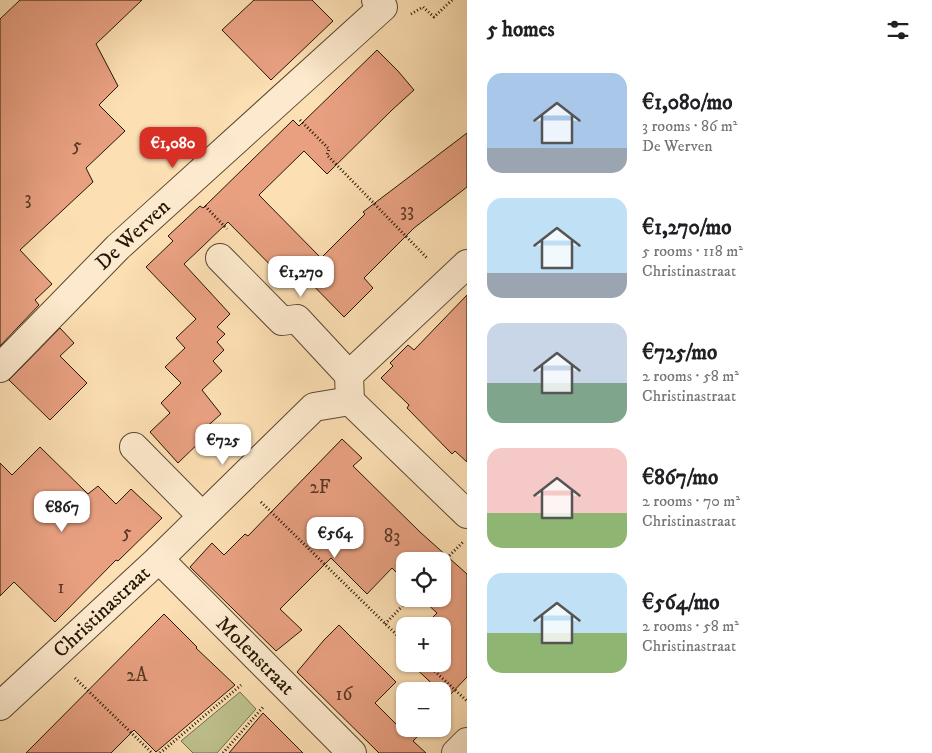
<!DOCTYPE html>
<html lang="en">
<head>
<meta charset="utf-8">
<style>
	:root { --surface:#fff; --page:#f6f6f6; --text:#202124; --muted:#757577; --accent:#d93025 }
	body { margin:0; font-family:"IM FELL DW Pica",serif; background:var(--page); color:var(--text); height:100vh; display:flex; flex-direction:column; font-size:19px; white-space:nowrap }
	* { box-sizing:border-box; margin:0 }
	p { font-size:16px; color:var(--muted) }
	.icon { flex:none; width:28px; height:28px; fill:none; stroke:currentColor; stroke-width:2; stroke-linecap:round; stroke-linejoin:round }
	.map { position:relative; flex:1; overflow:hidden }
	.panel { display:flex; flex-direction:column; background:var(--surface); width:465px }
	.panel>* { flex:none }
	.fabs { position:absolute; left:396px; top:552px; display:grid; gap:10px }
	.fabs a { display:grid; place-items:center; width:55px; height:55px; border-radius:10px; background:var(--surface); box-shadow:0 1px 4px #0004; font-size:25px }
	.price { position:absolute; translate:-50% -42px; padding:0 11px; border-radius:10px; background:#fff; color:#222; font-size:16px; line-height:32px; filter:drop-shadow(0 1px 2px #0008) }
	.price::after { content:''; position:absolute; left:50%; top:30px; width:15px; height:11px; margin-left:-8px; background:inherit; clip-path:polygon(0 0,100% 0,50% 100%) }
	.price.active { background:var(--accent); color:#fff }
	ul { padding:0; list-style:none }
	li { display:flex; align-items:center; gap:15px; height:125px; padding:0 20px }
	li span { display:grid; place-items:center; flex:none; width:140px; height:100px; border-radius:15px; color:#555 }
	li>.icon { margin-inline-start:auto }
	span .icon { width:60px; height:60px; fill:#fffc; stroke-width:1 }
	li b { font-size:21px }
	h2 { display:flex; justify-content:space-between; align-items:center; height:60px; padding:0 20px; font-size:21px }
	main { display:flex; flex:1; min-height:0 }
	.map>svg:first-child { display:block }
</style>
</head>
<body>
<main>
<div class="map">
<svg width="467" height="753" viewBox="0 0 467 753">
	<rect width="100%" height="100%" fill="#fcdfb3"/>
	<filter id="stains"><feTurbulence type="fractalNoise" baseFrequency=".004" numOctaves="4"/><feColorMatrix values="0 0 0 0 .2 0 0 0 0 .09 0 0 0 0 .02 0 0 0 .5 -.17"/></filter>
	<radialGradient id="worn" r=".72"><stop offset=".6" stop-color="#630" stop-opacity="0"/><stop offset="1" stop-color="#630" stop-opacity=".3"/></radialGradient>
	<polygon fill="#bec28e" stroke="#726c4a" points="240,692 256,709 217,753 193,753 181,741"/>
	<g fill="#e8a081" stroke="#251606">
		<polygon points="20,0 142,0 96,44 118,86 99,105 125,131 86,168 93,182 20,250 52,284 35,300 39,305 0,346 0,19"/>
		<polygon points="254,0 312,0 333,21 271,80 222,30"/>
		<polygon points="377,50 398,71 414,90 392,110 327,174 304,151 259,195 321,258 365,214 363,212 467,133 467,187 414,228 364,278 373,288 344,317 304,276 292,287 228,222 201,248 184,264 230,314 217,327 225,334 217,342 224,350 213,361 222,371 202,390 221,414 202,431 207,435 178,463 150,432 170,413 161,403 181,383 165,367 185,348 176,338 196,319 146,267 173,241 168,236 200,206 203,208 293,120 299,126"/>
		<polygon points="467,295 467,462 455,451 452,454 407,408 409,405 381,378 393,366 390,363 408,345 414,350"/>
		<polygon points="60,328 74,343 60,356 87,383 50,420 9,380"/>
		<polygon points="342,439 362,458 353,466 420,532 467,574 467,677 447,698 442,694 442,691 440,691 411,664 442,664 442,626 424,626 437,613 422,599 442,599 442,561 405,561 405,581 392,568 367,594 331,558 280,609 302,630 276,651 190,567 212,543 224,555 245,534 248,536"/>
		<polygon points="40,447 88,494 98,486 116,504 131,489 162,518 118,561 116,560 55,622 14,582 0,596 0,463 12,475"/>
		<polygon points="164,614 197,647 196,648 235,685 156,752 134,730 111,753 26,753"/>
		<polygon points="339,625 396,682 375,703 401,729 425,729 413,741 426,753 379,753 297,672 324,640"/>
		<polygon points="263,713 303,753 229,753"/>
	</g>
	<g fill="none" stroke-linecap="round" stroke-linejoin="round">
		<g stroke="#5b4831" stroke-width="30">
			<g id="minor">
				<polyline points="220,258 282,321 297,319 349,375"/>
				<polyline points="0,368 118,247 383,7 376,0"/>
				<polyline points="350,401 467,514"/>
				<polyline points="134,447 202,516"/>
				<polyline points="159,559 352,753"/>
				<polyline points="0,706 159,559 314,407 350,401 349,375 467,264"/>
				<polyline points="456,753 467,742"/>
			</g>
		</g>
		<g stroke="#251606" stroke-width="3" stroke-dasharray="1 2.5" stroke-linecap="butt">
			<polyline points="411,14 423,7 434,17 452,0"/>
			<polyline points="300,120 329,149 327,155 428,259"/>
			<polyline points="205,206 227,229"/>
			<polyline points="261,502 405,643"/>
			<polyline points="442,563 463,542"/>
			<polyline points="385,624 409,599"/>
			<polyline points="427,664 467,701"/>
			<polyline points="75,678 152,753"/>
			<polyline points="160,753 241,685"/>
			<polyline points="223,753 264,706"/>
		</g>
		<use href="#minor" stroke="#fdeace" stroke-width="28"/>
	</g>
	<g text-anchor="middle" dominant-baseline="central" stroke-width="4" stroke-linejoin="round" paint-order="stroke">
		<g font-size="19" fill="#563825">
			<text x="77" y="145">5</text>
			<text x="28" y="198">3</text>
			<text x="407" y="210">33</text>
			<text x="320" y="487">2F</text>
			<text x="127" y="532">5</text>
			<text x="392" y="536">83</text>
			<text x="61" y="587">1</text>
			<text x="137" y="675">2A</text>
			<text x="344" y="694">16</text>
		</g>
		<g font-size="21" fill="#251606" stroke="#fdeace">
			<text transform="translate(133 235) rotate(-43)">De Werven</text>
			<text transform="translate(102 612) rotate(-43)">Christinastraat</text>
			<text transform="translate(255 656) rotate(45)">Molenstraat</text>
		</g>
	</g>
	<rect width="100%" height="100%" filter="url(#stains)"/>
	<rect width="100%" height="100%" fill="url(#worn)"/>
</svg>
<div class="fabs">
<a><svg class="icon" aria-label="locate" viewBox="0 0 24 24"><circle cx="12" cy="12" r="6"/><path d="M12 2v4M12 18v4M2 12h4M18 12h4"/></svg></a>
<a>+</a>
<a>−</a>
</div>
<b class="price active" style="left:173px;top:169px">€1,080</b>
<b class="price" style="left:301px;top:298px">€1,270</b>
<b class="price" style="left:223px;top:466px">€725</b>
<b class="price" style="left:62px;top:533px">€867</b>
<b class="price" style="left:335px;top:559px">€564</b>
</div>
<section class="panel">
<h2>5 homes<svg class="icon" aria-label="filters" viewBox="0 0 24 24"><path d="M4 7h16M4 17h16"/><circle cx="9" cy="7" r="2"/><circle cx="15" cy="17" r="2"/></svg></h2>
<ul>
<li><span style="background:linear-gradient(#a9c7e8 75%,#9aa5b1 0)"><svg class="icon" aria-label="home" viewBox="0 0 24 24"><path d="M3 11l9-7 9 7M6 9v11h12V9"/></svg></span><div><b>€1,080/mo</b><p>3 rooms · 86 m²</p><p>De Werven</p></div></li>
<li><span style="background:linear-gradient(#bfe0f5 75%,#9aa5b1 0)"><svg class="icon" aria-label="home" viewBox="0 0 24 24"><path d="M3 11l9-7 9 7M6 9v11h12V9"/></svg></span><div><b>€1,270/mo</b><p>5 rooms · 118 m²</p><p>Christinastraat</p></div></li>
<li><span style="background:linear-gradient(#c9d6e8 60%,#7fa58c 0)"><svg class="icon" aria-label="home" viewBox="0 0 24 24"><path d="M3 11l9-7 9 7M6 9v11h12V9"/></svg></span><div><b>€725/mo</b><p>2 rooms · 58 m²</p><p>Christinastraat</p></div></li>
<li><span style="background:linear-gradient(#f6c9c9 65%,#8fb573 0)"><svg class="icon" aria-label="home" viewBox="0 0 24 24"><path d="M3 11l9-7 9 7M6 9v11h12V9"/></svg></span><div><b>€867/mo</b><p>2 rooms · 70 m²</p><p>Christinastraat</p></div></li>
<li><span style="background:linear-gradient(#bfe0f5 60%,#8fb573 0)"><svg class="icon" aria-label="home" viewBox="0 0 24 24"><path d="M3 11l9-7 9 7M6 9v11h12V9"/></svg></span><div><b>€564/mo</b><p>2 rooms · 58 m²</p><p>Christinastraat</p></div></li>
</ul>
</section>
</main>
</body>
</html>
